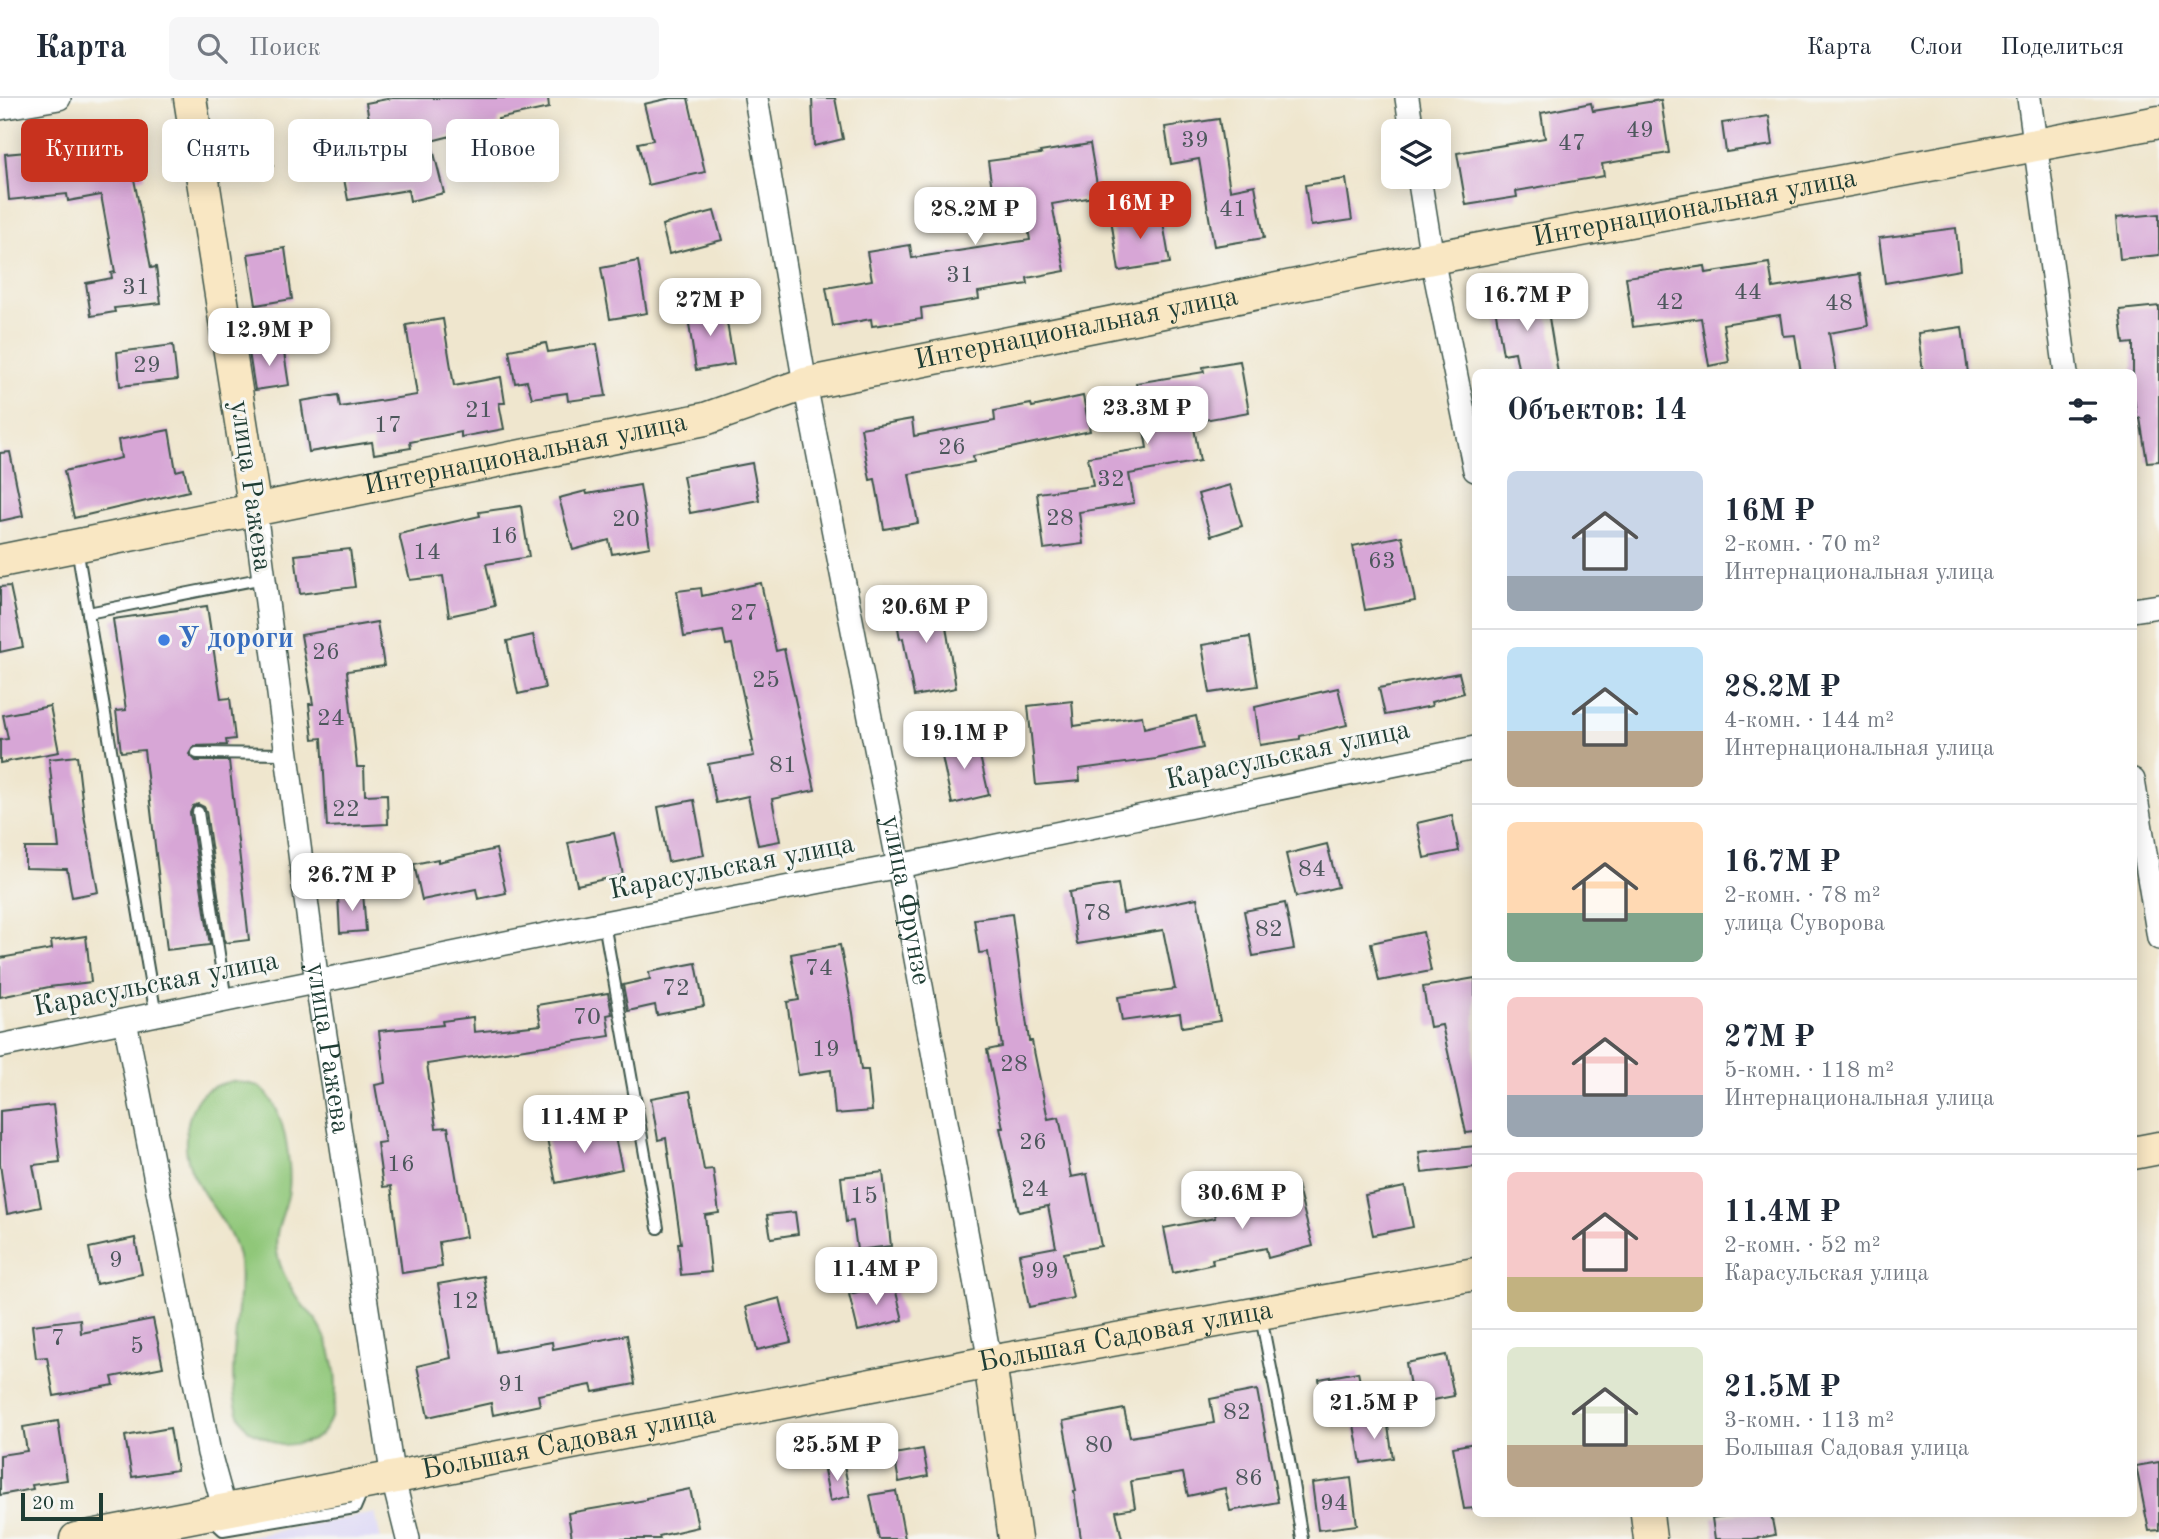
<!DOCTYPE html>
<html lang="ru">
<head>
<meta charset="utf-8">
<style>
	:root { --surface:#fff; --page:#f6f6f7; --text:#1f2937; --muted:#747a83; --line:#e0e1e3; --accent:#c8321e }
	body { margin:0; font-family:"Old Standard TT",serif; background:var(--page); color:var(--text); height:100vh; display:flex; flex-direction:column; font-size:26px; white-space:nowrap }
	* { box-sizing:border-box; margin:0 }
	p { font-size:23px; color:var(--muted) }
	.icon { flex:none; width:38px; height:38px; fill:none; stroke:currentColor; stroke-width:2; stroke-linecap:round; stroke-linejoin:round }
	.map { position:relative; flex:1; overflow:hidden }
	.side { position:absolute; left:1472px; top:271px; width:665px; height:1148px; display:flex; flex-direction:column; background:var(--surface); border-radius:10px; box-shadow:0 4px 18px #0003 }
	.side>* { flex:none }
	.banner { position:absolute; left:21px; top:21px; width:665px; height:63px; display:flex; gap:14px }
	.fabs { position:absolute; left:1381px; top:21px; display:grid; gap:14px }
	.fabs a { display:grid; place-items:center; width:70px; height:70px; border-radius:10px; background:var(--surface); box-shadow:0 4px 18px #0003; font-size:35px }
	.scale { position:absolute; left:21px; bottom:18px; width:82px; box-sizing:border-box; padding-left:7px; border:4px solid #1f3d34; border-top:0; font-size:19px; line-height:24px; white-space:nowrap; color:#1f3d34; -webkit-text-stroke:5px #f6f6f2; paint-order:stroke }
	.price { position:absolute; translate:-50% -60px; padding:0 16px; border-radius:14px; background:#fff; color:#222; font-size:23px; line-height:46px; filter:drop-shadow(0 2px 4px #0008) }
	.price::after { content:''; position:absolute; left:50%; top:42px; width:21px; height:16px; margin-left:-10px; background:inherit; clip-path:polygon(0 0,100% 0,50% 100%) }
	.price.current { background:var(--accent); color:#fff }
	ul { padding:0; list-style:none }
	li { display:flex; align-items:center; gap:21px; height:175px; padding:0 35px }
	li+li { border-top:2px solid var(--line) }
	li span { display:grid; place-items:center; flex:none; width:196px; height:140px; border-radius:10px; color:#555 }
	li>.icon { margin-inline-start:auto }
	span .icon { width:84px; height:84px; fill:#fffc; stroke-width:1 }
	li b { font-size:30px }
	h2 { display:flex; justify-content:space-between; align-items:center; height:84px; padding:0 35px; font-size:30px }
	.tag { padding:0 24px; border-radius:10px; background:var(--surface); box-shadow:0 4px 18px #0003; font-size:24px; line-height:63px }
	.tag.current { background:var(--accent); color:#fff }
	header { display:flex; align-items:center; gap:42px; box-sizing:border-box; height:98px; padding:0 35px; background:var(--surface); border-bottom:2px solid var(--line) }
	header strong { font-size:33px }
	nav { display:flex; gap:38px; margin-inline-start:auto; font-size:24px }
	.search { width:490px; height:63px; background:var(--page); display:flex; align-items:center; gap:18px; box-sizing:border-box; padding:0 24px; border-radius:10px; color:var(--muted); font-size:26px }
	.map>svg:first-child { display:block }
</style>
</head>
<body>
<header>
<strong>Карта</strong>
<div class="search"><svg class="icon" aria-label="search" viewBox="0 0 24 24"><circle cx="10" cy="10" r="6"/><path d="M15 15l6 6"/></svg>Поиск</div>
<nav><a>Карта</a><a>Слои</a><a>Поделиться</a></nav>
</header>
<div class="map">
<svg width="2159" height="1441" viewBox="0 0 2159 1441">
	<rect width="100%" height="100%" fill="#f6f6f2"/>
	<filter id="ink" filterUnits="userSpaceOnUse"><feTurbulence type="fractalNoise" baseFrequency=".0143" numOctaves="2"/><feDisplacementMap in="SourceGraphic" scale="14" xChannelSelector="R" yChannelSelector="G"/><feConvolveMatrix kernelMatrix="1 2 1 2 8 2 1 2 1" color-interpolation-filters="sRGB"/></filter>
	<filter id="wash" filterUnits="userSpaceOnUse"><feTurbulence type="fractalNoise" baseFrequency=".00686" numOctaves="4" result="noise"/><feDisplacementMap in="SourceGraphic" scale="28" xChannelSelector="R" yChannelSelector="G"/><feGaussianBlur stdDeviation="1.57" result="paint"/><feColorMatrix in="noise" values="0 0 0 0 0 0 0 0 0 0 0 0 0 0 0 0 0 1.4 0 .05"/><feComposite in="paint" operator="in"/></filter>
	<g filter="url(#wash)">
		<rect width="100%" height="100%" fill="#efe6ce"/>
		<polygon fill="#dbd6f7" points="375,1415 381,1441 234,1441"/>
		<path fill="#90c779" stroke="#588256" stroke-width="2" d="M233,983C241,985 252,985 259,989C284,1004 292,1066 289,1092C286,1114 273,1131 277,1154C280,1172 291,1192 302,1206C306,1212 312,1216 316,1222C332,1247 340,1280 334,1308C332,1321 325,1336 312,1342C306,1345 288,1347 281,1347C276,1346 271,1342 266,1340C261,1338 252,1335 248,1331C217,1299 245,1209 239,1165C233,1112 171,1086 189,1021C196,995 208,988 233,983Z"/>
		<g id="blocks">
			<g fill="#d7a6d6">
				<polygon points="392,0 548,0 549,10 498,21 499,26 431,43 444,95 410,103 408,92 348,102 342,70 377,64 366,5"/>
				<polygon points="671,0 688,0 705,74 648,87 638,45 653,42 644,6"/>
				<polygon points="812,0 835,0 843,41 814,48"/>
				<polygon points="1661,2 1669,55 1602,66 1604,78 1516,93 1517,99 1466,107 1457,55 1545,40 1541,15 1591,5 1593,13"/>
				<polygon points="1769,18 1773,47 1726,54 1722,25"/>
				<polygon points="1219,21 1230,92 1255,87 1264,140 1214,148 1199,61 1171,66 1165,29"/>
				<polygon points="267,26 273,68 238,73 232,31"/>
				<polygon points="137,33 144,80 134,81 151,170 156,169 161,205 114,210 115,214 91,218 86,185 112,180 111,175 115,174 101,97 68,103 67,96 9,102 5,56 38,53 38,56 104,45 103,39"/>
				<polygon points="1090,46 1099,98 1052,106 1065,173 1027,180 1028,186 978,194 979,201 921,210 922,221 872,228 871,221 833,228 826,190 872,182 867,154 910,147 912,160 1030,142 1023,101 994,105 988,63 1041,56 1040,54"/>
				<polygon points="1346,81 1352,122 1311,128 1305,87"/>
				<polygon points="714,113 722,142 669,156 662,127"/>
				<polygon points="1161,113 1170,165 1119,173 1111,121"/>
				<polygon points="2159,116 2159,157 2120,161 2116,120"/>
				<polygon points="1956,130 1960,172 1885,185 1879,140"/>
				<polygon points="285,150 292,201 256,207 248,156"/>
				<polygon points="638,163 647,215 610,221 601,170"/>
				<polygon points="1769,165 1773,190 1860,176 1868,228 1829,235 1836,275 1801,275 1795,237 1783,238 1780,217 1723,226 1729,264 1709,268 1701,220 1633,229 1626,179 1705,168 1706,175"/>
				<polygon points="1545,195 1558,275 1519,275 1515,254 1503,256 1494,204"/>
				<polygon points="724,207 734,266 696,272 687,213"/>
				<polygon points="2159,208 2159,363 2147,364 2140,320 2137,321 2133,293 2133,245 2124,246 2120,212"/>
				<polygon points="443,221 454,288 501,279 505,305 499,305 504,331 461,339 461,334 410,344 411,350 374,356 372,344 309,354 301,303 338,297 340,309 417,297 406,227"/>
				<polygon points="1962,229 1968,275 1923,275 1918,235"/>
				<polygon points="546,245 548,254 597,246 606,298 568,303 567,295 532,300 527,283 515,285 509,252"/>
				<polygon points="173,247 177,282 120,288 117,254"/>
				<polygon points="283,248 289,287 255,292 249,254"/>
				<polygon points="1240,263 1249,314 1193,324 1200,363 1129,376 1134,405 1079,414 1083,446 1044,451 1037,395 1093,388 1088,359 1147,350 1136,285 1204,274 1203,269"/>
				<polygon points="1083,298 1090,333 973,358 974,364 909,376 918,425 884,431 875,381 870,382 861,330 912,321 914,338 995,323 994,313 1031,306 1032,309"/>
				<polygon points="169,332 176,373 184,371 189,393 74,420 64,373 121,360 118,342"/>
				<polygon points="10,354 23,418 0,423 0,355"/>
				<polygon points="752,365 759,402 690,415 683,378"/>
				<polygon points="640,387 650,449 612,456 609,442 573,452 559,400 586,393 587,396"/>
				<polygon points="1230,387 1242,428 1211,438 1198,396"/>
				<polygon points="521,408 529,459 486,466 495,508 449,518 443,478 410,482 399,436 480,418 479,414"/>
				<polygon points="1402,438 1415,503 1365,512 1353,448"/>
				<polygon points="350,451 355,489 300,496 295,457"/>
				<polygon points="761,485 776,553 784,551 815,692 772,701 780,743 758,747 748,698 716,705 708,666 754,658 751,643 753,643 732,546 726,547 723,533 684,539 677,493 701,490 702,498"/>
				<polygon points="10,488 23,549 0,554 0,489"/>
				<polygon points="941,498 956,590 914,598 903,540 900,541 894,507"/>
				<polygon points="207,508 221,601 230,600 235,641 226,642 227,647 194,648 189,656 196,663 229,663 249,842 225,845 206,713 204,709 198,706 193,708 190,715 210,847 167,852 144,652 121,654 116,613 126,612 113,521"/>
				<polygon points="377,524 384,568 347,573 357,669 364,669 365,697 387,696 388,726 327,729 322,640 313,641 309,606 313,606 301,537"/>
				<polygon points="533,537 545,590 518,596 507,543"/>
				<polygon points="1250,539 1258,588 1210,595 1202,547"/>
				<polygon points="1459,575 1464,595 1431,604 1432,608 1385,617 1379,590"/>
				<polygon points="1338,590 1347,627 1300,638 1300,641 1260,647 1255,609"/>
				<polygon points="1072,603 1074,628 1142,618 1144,630 1196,618 1203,650 1156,661 1079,671 1080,683 1036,687 1028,608"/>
				<polygon points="50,608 59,654 0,665 0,642 8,641 3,617"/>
				<polygon points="976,641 989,697 952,706 940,649"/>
				<polygon points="77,658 84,717 98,794 72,799 67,771 25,770 25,750 59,750 49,661"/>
				<polygon points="694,702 704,757 668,764 658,709"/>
				<polygon points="1452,717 1459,753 1424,760 1417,725"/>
				<polygon points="614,735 623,777 577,787 568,745"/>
				<polygon points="1327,746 1338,789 1296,799 1286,756"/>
				<polygon points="496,751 506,795 478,801 476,791 422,802 414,766 438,761 438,764"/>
				<polygon points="1118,786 1123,815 1197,800 1220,923 1182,929 1180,915 1122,923 1118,899 1175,891 1163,832 1077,846 1069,794"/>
				<polygon points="363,795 366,833 340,835 338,797"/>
				<polygon points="1285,805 1294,851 1253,858 1244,813"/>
				<polygon points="1012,816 1029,943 1032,943 1048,1021 1059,1019 1071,1079 1087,1076 1101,1148 1064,1155 1073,1200 1029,1209 1019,1156 1056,1149 1048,1108 1019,1114 1000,1030 1003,1030 987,952 1002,949 988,854 979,855 974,821"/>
				<polygon points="1423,834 1431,873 1379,883 1371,845"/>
				<polygon points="86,838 91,884 49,889 0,899 0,860 52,851 51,843"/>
				<polygon points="840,847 853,915 861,972 868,972 872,1013 835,1016 831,972 798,977 787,904 799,902 791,856"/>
				<polygon points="696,865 704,908 657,917 655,907 628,913 623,887 650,881 649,874"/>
				<polygon points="1475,880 1475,1034 1466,1035 1442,927 1430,929 1423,889"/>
				<polygon points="608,895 612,916 607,917 610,938 427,966 436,1030 448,1029 466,1139 439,1144 442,1169 402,1175 391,1088 383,1089 377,1045 385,1044 375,987 385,985 379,933 443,927 442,923 473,919 474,934 541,927 537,907"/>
				<polygon points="690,993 704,1072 713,1071 719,1115 705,1117 711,1174 681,1177 678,1145 681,1145 666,1040 658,1042 651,1000"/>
				<polygon points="53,1007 60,1064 33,1067 41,1109 7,1116 0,1066 0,1013"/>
				<polygon points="601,1029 602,1038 614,1035 622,1071 556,1085 547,1041"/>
				<polygon points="1475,1048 1475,1069 1422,1075 1419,1054"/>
				<polygon points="883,1074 891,1148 857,1152 853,1123 846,1124 841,1079"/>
				<polygon points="1297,1087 1313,1148 1268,1160 1266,1150 1212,1161 1213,1166 1173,1175 1164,1130 1215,1120 1213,1111 1262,1101 1261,1097"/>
				<polygon points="1405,1089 1413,1129 1373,1137 1365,1097"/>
				<polygon points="795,1114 798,1136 771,1140 767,1117"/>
				<polygon points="135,1140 142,1176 96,1186 89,1150"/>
				<polygon points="484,1178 496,1254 552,1244 553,1251 627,1237 635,1286 593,1294 591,1287 538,1297 540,1307 493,1317 491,1305 428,1319 417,1268 451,1260 438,1186"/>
				<polygon points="894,1186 903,1222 858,1233 849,1196"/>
				<polygon points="780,1200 791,1244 757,1252 746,1209"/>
				<polygon points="80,1221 81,1235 153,1221 163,1269 112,1279 114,1287 54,1298 47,1259 36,1260 32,1227"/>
				<polygon points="1446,1257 1454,1298 1413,1306 1406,1265"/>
				<polygon points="1358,1274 1364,1304 1325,1311 1319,1281"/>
				<polygon points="1257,1292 1278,1404 1230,1413 1225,1390 1188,1398 1183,1375 1131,1383 1135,1410 1116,1413 1122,1441 1081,1441 1074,1393 1076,1393 1063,1323 1124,1311 1130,1339 1214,1325 1210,1301"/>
				<polygon points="1387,1322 1393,1360 1361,1365 1354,1327"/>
				<polygon points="58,1323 67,1382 32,1387 33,1391 0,1397 0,1357 27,1353 23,1329"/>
				<polygon points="170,1330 177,1372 132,1379 125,1338"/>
				<polygon points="1475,1345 1475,1410 1464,1411 1453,1349"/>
				<polygon points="923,1351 928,1378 899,1384 894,1356"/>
				<polygon points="2159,1364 2159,1432 2149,1433 2136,1368"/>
				<polygon points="844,1367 850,1398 830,1403 824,1372"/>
				<polygon points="1351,1380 1357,1427 1318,1432 1312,1385"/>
				<polygon points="690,1391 698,1429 659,1438 660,1441 572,1441 568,1415 646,1402 646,1400"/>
				<polygon points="896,1393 905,1441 879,1441 870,1397"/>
				<polygon points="1737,1416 1771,1416 1775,1437 1753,1441 1715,1441 1712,1420"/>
			</g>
		</g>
	</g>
	<g filter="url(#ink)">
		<use href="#blocks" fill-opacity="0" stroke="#3e564b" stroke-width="2"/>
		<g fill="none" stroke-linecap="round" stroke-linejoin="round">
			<g stroke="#3e564b" stroke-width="14">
				<g id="lane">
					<polyline points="77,450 156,918"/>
					<polyline points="88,515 264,480"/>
					<polyline points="197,655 287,656"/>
					<polyline points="198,714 226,903"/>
					<polyline points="604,825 658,1130"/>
					<polyline points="1261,1219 1289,1362 1302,1441"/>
					<polyline points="211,1421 223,1432 355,1410 364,1389"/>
				</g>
			</g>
			<g stroke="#3e564b" stroke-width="26">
				<g id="street">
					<path id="s1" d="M756,0L805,286L899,768L990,1264"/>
					<polyline points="1407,0 1412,33"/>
					<polyline points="2029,0 2066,275"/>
					<polyline points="0,10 59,0"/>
					<polyline points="1419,79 1432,160 1475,372"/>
					<path id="s2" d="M255,413L317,885L393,1381L408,1441"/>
					<polyline points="2133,512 2159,508"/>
					<polyline points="2133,682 2159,840"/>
					<polyline points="125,923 209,1355 225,1413"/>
					<polyline points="0,948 604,825 899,768 1475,650"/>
				</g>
			</g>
			<g stroke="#3e564b" stroke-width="35">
				<g id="secondary">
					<polyline points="190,0 255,413"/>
					<path id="s3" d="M0,463L705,321L805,286L1432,160L2159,24"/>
					<polyline points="2133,1055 2159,1050"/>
					<polyline points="990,1264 1015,1441"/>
					<polyline points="1647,1416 1650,1441"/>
					<path id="s4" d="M76,1441L990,1264L1475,1176"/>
				</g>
			</g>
			<use href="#lane" stroke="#fff" stroke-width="10"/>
			<use href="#street" stroke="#fff" stroke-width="23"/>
			<use href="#secondary" stroke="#f9e7c3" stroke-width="32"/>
		</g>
	</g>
	<circle fill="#3f7fe0" stroke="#f6f6f2" stroke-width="2.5" cx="164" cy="542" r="7"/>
	<g text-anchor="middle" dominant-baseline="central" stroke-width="6" stroke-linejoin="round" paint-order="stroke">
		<g font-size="24" fill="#4d575c">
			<text x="1640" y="33">49</text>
			<text x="1195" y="43">39</text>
			<text x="1572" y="46">47</text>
			<text x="1233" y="112">41</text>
			<text x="960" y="178">31</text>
			<text x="136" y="190">31</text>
			<text x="1748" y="195">44</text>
			<text x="1670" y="205">42</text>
			<text x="1839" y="206">48</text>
			<text x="147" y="268">29</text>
			<text x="479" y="313">21</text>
			<text x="388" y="328">17</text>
			<text x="952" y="350">26</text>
			<text x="1111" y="382">32</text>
			<text x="1060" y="421">28</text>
			<text x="626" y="422">20</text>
			<text x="504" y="439">16</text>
			<text x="427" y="455">14</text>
			<text x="1382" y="464">63</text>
			<text x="744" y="516">27</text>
			<text x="326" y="555">26</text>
			<text x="766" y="583">25</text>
			<text x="331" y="621">24</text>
			<text x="783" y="668">81</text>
			<text x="346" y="712">22</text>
			<text x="1312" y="772">84</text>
			<text x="1097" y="816">78</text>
			<text x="1269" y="832">82</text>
			<text x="819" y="871">74</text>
			<text x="676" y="891">72</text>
			<text x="587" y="920">70</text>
			<text x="826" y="952">19</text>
			<text x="1014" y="967">28</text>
			<text x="1033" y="1045">26</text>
			<text x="401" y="1067">16</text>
			<text x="1035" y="1092">24</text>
			<text x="864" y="1099">15</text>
			<text x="116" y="1163">9</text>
			<text x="1045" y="1174">99</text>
			<text x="465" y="1204">12</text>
			<text x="58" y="1241">7</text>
			<text x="137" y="1249">5</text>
			<text x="512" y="1287">91</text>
			<text x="1237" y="1315">82</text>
			<text x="1099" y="1348">80</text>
			<text x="1249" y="1381">86</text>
			<text x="1334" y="1406">94</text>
		</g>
		<g font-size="28" fill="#1f3d34" stroke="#f6f6f2">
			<text stroke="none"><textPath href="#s3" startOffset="1732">Интернациональная улица</textPath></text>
			<text stroke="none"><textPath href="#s3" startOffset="1102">Интернациональная улица</textPath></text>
			<text stroke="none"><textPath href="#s3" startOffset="536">Интернациональная улица</textPath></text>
			<text transform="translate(250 388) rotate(82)">улица Ражева</text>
			<text transform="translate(1288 658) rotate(-12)">Карасульская улица</text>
			<text transform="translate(732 770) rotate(-11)">Карасульская улица</text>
			<text stroke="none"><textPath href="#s1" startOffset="816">улица Фрунзе</textPath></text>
			<text transform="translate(156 887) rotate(-11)">Карасульская улица</text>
			<text stroke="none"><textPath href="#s2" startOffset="542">улица Ражева</textPath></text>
			<text stroke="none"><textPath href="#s4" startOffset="1069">Большая Садовая улица</textPath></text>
			<text stroke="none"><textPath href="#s4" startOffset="502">Большая Садовая улица</textPath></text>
		</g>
		<g font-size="28" font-weight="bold" fill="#366cbe" stroke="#f6f6f2" text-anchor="start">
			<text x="178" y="542">У дороги</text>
		</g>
	</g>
</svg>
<div class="fabs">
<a><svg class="icon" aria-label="layers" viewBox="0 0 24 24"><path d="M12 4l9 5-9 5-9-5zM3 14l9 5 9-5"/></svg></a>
</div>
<div class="scale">20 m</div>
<b class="price current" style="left:1140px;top:143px">16M ₽</b>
<b class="price" style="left:975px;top:149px">28.2M ₽</b>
<b class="price" style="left:1527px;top:235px">16.7M ₽</b>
<b class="price" style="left:710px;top:240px">27M ₽</b>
<b class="price" style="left:269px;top:270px">12.9M ₽</b>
<b class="price" style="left:1147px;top:348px">23.3M ₽</b>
<b class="price" style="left:926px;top:547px">20.6M ₽</b>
<b class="price" style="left:964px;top:673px">19.1M ₽</b>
<b class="price" style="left:352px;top:815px">26.7M ₽</b>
<b class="price" style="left:584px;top:1057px">11.4M ₽</b>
<b class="price" style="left:1242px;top:1133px">30.6M ₽</b>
<b class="price" style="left:876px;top:1209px">11.4M ₽</b>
<b class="price" style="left:1374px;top:1343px">21.5M ₽</b>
<b class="price" style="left:837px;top:1385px">25.5M ₽</b>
<div class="banner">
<a class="tag current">Купить</a>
<a class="tag">Снять</a>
<a class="tag">Фильтры</a>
<a class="tag">Новое</a>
</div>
<section class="side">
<h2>Объектов: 14<svg class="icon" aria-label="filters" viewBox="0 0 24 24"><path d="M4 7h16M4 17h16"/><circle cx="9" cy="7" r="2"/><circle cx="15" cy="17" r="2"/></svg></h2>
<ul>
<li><span style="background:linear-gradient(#c9d6e8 75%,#9aa5b1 0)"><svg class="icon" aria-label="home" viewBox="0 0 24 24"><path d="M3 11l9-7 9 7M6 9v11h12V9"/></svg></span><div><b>16M ₽</b><p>2-комн. · 70 m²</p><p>Интернациональная улица</p></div></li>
<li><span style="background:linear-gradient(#bfe0f5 60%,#b9a48a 0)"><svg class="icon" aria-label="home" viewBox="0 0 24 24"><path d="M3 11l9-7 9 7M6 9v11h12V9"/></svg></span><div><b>28.2M ₽</b><p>4-комн. · 144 m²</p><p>Интернациональная улица</p></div></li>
<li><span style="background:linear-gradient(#ffd9b3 65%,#7fa58c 0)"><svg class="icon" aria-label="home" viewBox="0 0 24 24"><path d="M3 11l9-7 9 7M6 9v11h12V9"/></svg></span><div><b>16.7M ₽</b><p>2-комн. · 78 m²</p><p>улица Суворова</p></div></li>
<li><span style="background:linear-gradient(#f6c9c9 70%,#9aa5b1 0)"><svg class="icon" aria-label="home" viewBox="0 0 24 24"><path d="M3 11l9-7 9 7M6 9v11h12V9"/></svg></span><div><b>27M ₽</b><p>5-комн. · 118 m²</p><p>Интернациональная улица</p></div></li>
<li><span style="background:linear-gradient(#f6c9c9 75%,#c2b280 0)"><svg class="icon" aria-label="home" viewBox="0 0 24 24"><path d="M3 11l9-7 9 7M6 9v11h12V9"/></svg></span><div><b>11.4M ₽</b><p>2-комн. · 52 m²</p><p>Карасульская улица</p></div></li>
<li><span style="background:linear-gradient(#dfe7d0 70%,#b9a48a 0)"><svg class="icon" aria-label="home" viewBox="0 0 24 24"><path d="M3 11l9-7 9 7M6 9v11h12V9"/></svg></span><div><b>21.5M ₽</b><p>3-комн. · 113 m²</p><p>Большая Садовая улица</p></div></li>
</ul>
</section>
</div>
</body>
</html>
